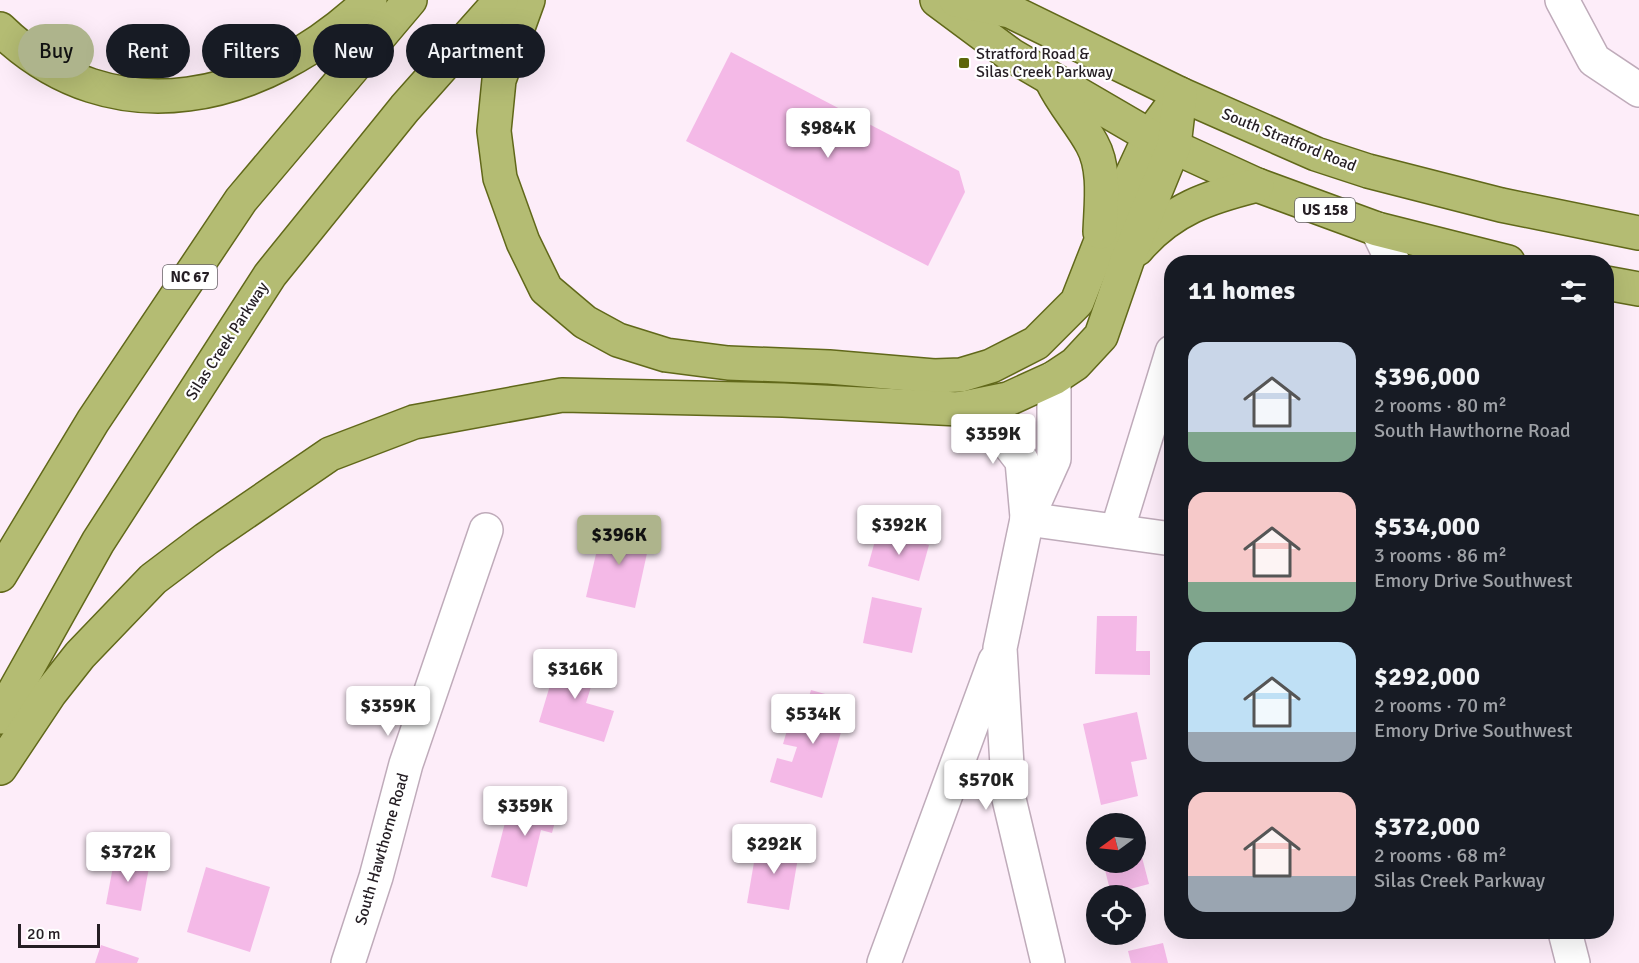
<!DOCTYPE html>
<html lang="en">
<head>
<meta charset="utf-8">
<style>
	:root { --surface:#171b24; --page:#20242c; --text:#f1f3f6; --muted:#9ea1a6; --accent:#aeb48c }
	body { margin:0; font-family:Signika,sans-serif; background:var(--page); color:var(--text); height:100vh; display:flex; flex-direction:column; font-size:22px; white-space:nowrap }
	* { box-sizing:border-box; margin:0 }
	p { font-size:20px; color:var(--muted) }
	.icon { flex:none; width:33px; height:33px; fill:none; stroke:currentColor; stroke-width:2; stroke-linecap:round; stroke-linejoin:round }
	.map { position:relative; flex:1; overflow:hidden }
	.drawer { position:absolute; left:1164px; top:255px; width:450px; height:684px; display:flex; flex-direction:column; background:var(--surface); border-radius:24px; box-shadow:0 6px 24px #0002 }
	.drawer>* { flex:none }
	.banner { position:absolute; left:18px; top:24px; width:570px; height:54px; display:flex; gap:12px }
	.needle { width:39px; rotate:255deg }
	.fabs { position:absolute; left:1086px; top:813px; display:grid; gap:12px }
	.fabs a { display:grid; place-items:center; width:60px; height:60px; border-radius:50%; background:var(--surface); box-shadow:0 6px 24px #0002; font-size:30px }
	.scale { position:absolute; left:18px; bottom:15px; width:82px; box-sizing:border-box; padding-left:6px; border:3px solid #251e24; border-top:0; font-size:16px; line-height:21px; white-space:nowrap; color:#251e24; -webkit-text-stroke:4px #fff; paint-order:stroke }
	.price { position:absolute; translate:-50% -51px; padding:0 14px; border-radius:6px; background:#fff; color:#222; font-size:20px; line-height:39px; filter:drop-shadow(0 2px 3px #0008) }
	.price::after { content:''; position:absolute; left:50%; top:36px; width:18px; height:14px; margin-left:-9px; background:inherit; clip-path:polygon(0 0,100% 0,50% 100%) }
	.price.on { background:var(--accent); color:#111 }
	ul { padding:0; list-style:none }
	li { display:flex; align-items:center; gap:18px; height:150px; padding:0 24px }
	li span { display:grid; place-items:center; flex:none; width:168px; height:120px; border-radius:18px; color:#555 }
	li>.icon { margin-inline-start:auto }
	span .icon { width:72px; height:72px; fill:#fffc; stroke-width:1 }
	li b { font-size:26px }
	h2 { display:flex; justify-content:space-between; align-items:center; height:72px; padding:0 24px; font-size:26px }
	.tag { padding:0 21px; border-radius:27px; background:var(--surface); box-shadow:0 6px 24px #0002; font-size:21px; line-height:54px }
	.tag.on { background:var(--accent); color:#111 }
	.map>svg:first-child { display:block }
</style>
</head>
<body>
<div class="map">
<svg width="1639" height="963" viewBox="0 0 1639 963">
	<rect width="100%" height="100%" fill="#fdedf9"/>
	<g fill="#f4b9e7">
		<polygon points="731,52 959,171 965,192 928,266 686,141"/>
		<polygon points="603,524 651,535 635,608 586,597"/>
		<polygon points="878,530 929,545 919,581 868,566"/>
		<polygon points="872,597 922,608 912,653 863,643"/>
		<polygon points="1097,616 1137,616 1136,651 1150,651 1150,675 1095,674"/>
		<polygon points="560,652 598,664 586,703 614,711 604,742 539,722"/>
		<polygon points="811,690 850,701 822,798 770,782 777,758 792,762 797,747 783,744 790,720 801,724"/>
		<polygon points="1137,712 1147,759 1131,762 1138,796 1101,805 1083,724"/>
		<polygon points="534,787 562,795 552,833 541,830 527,887 491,877 509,807 527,812"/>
		<polygon points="758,839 800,846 789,910 747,903"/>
		<polygon points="1139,846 1149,884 1111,894 1103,862 1136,862 1136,847"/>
		<polygon points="115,856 150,862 141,911 106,904"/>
		<polygon points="206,867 270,887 250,952 187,932"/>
		<polygon points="1163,943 1168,963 1131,963 1128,951"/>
		<polygon points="101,945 139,958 137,963 95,963"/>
	</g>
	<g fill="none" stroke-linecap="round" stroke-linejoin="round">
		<g stroke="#bfabba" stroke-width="36">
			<g id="minor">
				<polyline points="1562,0 1594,60 1639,90"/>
				<polyline points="1377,229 1393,262"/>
				<polyline points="959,409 994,425 1022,461 1027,517"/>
				<polyline points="1027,519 1172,539"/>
				<polyline points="1117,531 1172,352"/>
				<polyline points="1565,932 1573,963"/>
				<polyline points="348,963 376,877 406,764 486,530"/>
				<polyline points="884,963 995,661"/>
				<polyline points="1048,963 1009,799 1000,648 1027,519 1054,459 1054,378"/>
			</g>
		</g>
		<g stroke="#61681a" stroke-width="36">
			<g id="major">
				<polyline points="528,0 499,80 494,131 500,178 523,242 546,289 585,322 618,340 666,355 728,363 829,367 934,376 961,375 991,366 1036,343 1077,302 1099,246 1150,136 1180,95"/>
				<polyline points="937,0 1011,55 1150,136 1257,185 1377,229 1508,262"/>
				<polyline points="956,0 1010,11 1180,94 1316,154 1368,171 1501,205 1639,233"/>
				<path d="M0,29C114,140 265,101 370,0"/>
				<path d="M1052,81C1063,104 1080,122 1092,144C1106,169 1101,204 1100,232"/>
				<path d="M1137,249C1171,209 1209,197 1257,185"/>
				<polyline points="1606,283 1639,289"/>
				<polyline points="0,575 93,421 241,200 410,0"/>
				<polyline points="0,717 98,542 270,275 405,108 501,0"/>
				<polyline points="0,768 50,693 80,655 153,579 206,539 330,454 414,422 562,395 783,400 959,409 1008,399 1054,378 1075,364 1101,336 1127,261 1174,146 1180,94"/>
			</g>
		</g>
		<use href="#minor" stroke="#fff" stroke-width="33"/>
		<use href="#major" stroke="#b4bc73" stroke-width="33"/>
	</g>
	<rect fill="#5c670a" stroke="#fff" stroke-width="2" x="958" y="57" width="12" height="12" rx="3"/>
	<g text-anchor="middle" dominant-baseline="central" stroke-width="4.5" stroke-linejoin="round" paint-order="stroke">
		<g fill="#fff" stroke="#666266" stroke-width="1.5">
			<rect x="1295" y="198" width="60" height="24" rx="4.5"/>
			<rect x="163" y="265" width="54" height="24" rx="4.5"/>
		</g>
		<g font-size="15" font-weight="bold" fill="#251e24">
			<text x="1325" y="210">US 158</text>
			<text x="190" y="277">NC 67</text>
		</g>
		<g font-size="16" fill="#251e24" stroke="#fff" text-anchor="start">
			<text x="976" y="54">Stratford Road &amp;<tspan x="976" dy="18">Silas Creek Parkway</tspan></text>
		</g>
		<g font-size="16" fill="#251e24" stroke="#fff">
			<text transform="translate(1289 140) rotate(22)">South Stratford Road</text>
			<text transform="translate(227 341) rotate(-57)">Silas Creek Parkway</text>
			<text transform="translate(382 849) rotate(-74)">South Hawthorne Road</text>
		</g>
	</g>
</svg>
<div class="fabs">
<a><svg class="needle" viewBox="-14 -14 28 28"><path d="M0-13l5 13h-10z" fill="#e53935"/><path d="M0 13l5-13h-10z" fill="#9ea1a6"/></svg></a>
<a><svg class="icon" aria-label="locate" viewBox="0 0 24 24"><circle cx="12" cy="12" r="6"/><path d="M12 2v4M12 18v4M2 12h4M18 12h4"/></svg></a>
</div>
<div class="scale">20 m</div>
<b class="price" style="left:828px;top:159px">$984K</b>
<b class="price" style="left:993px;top:465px">$359K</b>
<b class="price" style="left:899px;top:556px">$392K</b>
<b class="price on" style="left:619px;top:566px">$396K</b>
<b class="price" style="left:575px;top:700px">$316K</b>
<b class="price" style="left:388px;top:737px">$359K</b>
<b class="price" style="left:813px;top:745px">$534K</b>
<b class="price" style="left:986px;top:811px">$570K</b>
<b class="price" style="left:525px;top:837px">$359K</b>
<b class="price" style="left:774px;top:875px">$292K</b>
<b class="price" style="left:128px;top:883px">$372K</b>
<div class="banner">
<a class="tag on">Buy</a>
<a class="tag">Rent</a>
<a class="tag">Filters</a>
<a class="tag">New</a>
<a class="tag">Apartment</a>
</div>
<section class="drawer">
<h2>11 homes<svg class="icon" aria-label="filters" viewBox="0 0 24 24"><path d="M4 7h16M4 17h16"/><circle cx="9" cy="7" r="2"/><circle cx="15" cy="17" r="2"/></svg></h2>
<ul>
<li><span style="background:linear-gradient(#c9d6e8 75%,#7fa58c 0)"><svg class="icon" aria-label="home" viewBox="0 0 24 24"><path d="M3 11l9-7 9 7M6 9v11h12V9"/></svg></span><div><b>$396,000</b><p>2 rooms · 80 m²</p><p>South Hawthorne Road</p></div></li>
<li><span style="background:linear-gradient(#f6c9c9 75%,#7fa58c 0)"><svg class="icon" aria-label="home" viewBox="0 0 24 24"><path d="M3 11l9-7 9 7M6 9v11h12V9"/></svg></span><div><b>$534,000</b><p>3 rooms · 86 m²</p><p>Emory Drive Southwest</p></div></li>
<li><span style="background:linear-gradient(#bfe0f5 75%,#9aa5b1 0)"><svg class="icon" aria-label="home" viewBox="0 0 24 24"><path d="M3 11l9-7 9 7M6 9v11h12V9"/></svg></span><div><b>$292,000</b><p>2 rooms · 70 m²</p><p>Emory Drive Southwest</p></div></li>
<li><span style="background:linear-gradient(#f6c9c9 70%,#9aa5b1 0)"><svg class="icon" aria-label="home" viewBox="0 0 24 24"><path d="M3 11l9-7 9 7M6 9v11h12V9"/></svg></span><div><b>$372,000</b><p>2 rooms · 68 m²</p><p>Silas Creek Parkway</p></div></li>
</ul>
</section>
</div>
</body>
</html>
